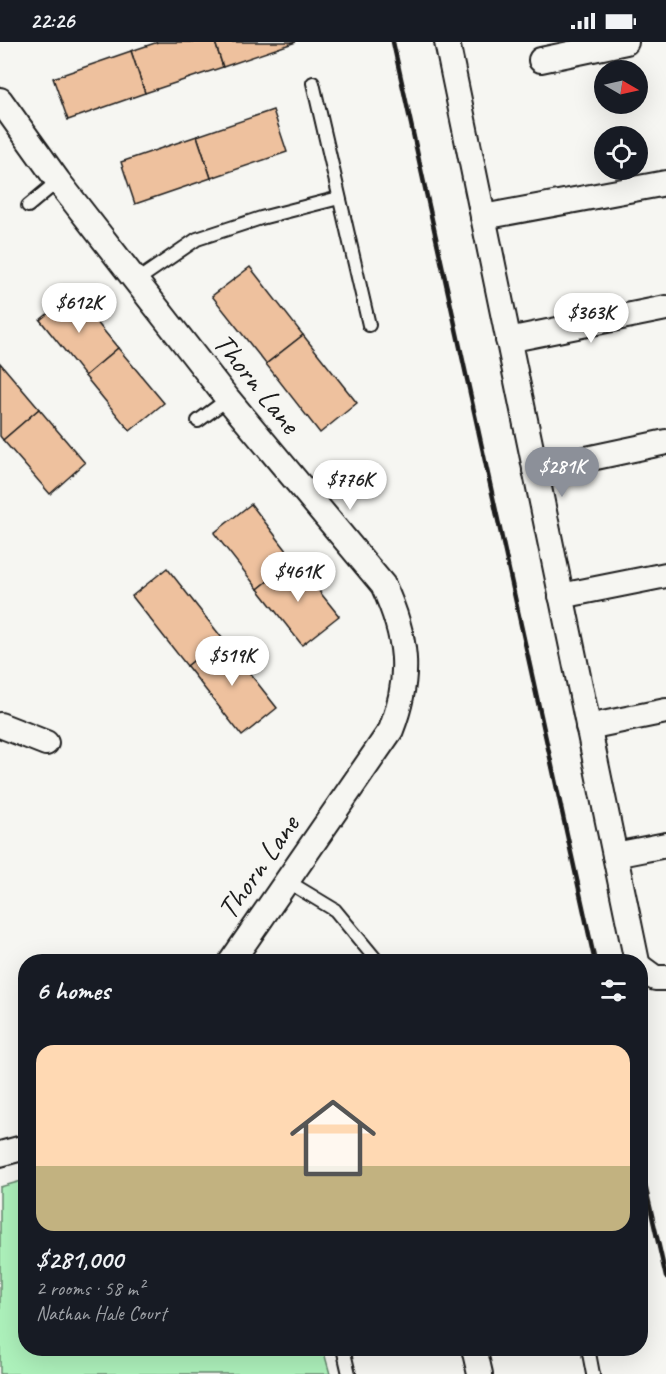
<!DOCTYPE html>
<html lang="en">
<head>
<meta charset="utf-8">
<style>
	:root { --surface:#171b24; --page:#20242c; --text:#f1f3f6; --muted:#9ea1a6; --line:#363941; --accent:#8c9099 }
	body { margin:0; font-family:Caveat,sans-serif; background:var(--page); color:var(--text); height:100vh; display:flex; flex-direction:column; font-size:22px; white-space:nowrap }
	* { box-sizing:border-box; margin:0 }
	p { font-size:20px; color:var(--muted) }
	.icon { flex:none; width:33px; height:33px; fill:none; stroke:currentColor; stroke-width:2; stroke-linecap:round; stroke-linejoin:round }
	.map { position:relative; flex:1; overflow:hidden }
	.panel { position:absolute; left:18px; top:912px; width:630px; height:402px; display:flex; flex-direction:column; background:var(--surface); border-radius:24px; box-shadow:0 6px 24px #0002 }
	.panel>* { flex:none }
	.needle { width:39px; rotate:99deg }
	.controls { position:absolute; left:594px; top:18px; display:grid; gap:12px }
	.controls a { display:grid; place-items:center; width:54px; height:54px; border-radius:50%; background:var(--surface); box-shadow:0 6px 24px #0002; font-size:30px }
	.price { position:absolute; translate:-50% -51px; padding:0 14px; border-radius:21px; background:#fff; color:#222; font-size:20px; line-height:39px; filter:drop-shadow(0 2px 3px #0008) }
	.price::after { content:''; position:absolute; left:50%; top:36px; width:18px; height:14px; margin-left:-9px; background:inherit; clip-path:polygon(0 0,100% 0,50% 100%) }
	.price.on { background:var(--accent); color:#fff }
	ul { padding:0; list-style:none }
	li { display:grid; align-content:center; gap:12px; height:318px; padding:0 18px }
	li+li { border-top:2px solid var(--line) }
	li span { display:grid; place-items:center; height:186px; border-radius:18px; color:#555 }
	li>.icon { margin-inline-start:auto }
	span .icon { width:108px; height:108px; fill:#fffc; stroke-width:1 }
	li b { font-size:26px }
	h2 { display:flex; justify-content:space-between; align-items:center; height:72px; padding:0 18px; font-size:26px }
	.status { display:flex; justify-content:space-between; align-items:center; height:42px; padding:0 30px; background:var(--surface); direction:ltr }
	.status svg { height:16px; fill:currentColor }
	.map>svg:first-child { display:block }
</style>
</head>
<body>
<div class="status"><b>22:26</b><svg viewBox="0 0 49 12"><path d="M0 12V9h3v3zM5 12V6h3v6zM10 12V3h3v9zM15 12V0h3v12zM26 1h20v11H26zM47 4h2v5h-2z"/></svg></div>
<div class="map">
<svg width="666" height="1332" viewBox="0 0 666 1332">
	<rect width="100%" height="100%" fill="#f6f6f2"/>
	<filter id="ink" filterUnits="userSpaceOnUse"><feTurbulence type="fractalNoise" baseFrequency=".0167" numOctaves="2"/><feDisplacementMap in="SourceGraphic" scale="12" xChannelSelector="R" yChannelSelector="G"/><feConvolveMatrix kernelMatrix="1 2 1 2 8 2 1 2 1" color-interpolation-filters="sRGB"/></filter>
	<g filter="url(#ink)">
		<polygon fill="#adf1bb" stroke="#64866c" stroke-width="1.5" points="25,1138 26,1306 323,1307 330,1332 0,1332 0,1145"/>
		<g fill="#eec19e" stroke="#1c1c1c" stroke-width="1.5">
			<polygon points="158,0 215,0 223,25 145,51 131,9"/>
			<polygon points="215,0 296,0 223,25"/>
			<polygon points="131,9 145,51 68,78 53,36"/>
			<polygon points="273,68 287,110 211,136 197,94"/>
			<polygon points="197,94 211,136 135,162 121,120"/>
			<polygon points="250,225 303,293 266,322 212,254"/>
			<polygon points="73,251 118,306 85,334 40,278"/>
			<polygon points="303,293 357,361 320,391 266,322"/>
			<polygon points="118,306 164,361 130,389 85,334"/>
			<polygon points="0,321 39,367 3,398 0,394"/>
			<polygon points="39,367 85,421 50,452 3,398"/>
			<polygon points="251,462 294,518 258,547 214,491"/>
			<polygon points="294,518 339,574 302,603 258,547"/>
			<polygon points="167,526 222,596 187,624 132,554"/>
			<polygon points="222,596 277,666 242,694 187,624"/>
		</g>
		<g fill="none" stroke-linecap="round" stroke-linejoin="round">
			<g stroke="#1c1c1c" stroke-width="16">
				<g id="lane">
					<polyline points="313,41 369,283"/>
					<polyline points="28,164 58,139"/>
					<polyline points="136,239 197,197 261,176 339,156"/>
					<polyline points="198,379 228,357"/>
					<polyline points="287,839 335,868 378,920"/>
					<polyline points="343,1306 349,1332"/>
					<polyline points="588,1306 593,1332"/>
				</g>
			</g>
			<g stroke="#1c1c1c" stroke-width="28">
				<g id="street">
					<polyline points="447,0 637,920"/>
					<polyline points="541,18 626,0"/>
					<path d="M0,58L58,139L228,357L383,543C407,595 412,634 391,688L231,920"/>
					<polyline points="483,175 666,141"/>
					<polyline points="508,298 666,266"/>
					<polyline points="535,428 666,400"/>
					<polyline points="561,554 666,533"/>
					<polyline points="0,683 46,701"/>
					<polyline points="588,685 666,669"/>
					<polyline points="615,813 666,803"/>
					<polyline points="640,925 655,936 666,936"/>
					<polyline points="0,1112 26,1105"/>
					<polyline points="474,1306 480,1332"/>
				</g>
			</g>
			<use href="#lane" stroke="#f6f6f2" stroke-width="12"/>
			<use href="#street" stroke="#f6f6f2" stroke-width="24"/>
			<g stroke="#1c1c1c" stroke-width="4.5">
				<polyline points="393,0 595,920"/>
				<polyline points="640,1121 666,1235"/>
			</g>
		</g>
	</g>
	<g text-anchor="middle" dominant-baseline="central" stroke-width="4.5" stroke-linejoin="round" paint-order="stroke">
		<g font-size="30" fill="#1c1c1c" stroke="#f6f6f2">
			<text transform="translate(257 341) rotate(51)">Thorn Lane</text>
			<text transform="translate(258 825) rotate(-55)">Thorn Lane</text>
		</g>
	</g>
</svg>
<div class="controls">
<a><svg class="needle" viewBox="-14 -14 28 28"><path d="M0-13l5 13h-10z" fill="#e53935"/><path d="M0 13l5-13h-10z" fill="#9ea1a6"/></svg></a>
<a><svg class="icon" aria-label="locate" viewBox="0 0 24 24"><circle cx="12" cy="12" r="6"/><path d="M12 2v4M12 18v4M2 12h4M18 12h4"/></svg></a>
</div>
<b class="price" style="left:79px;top:292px">$612K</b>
<b class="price" style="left:591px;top:302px">$363K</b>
<b class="price on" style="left:562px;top:456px">$281K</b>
<b class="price" style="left:350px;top:469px">$776K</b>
<b class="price" style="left:298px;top:561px">$461K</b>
<b class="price" style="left:232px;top:645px">$519K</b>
<section class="panel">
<h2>6 homes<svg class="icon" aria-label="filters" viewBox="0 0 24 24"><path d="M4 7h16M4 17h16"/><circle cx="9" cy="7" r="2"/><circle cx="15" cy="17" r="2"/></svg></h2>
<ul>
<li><span style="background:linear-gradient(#ffd9b3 65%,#c2b280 0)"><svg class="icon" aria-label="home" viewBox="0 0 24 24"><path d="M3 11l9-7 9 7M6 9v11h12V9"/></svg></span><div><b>$281,000</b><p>2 rooms · 58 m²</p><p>Nathan Hale Court</p></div></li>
</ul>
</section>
</div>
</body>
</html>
